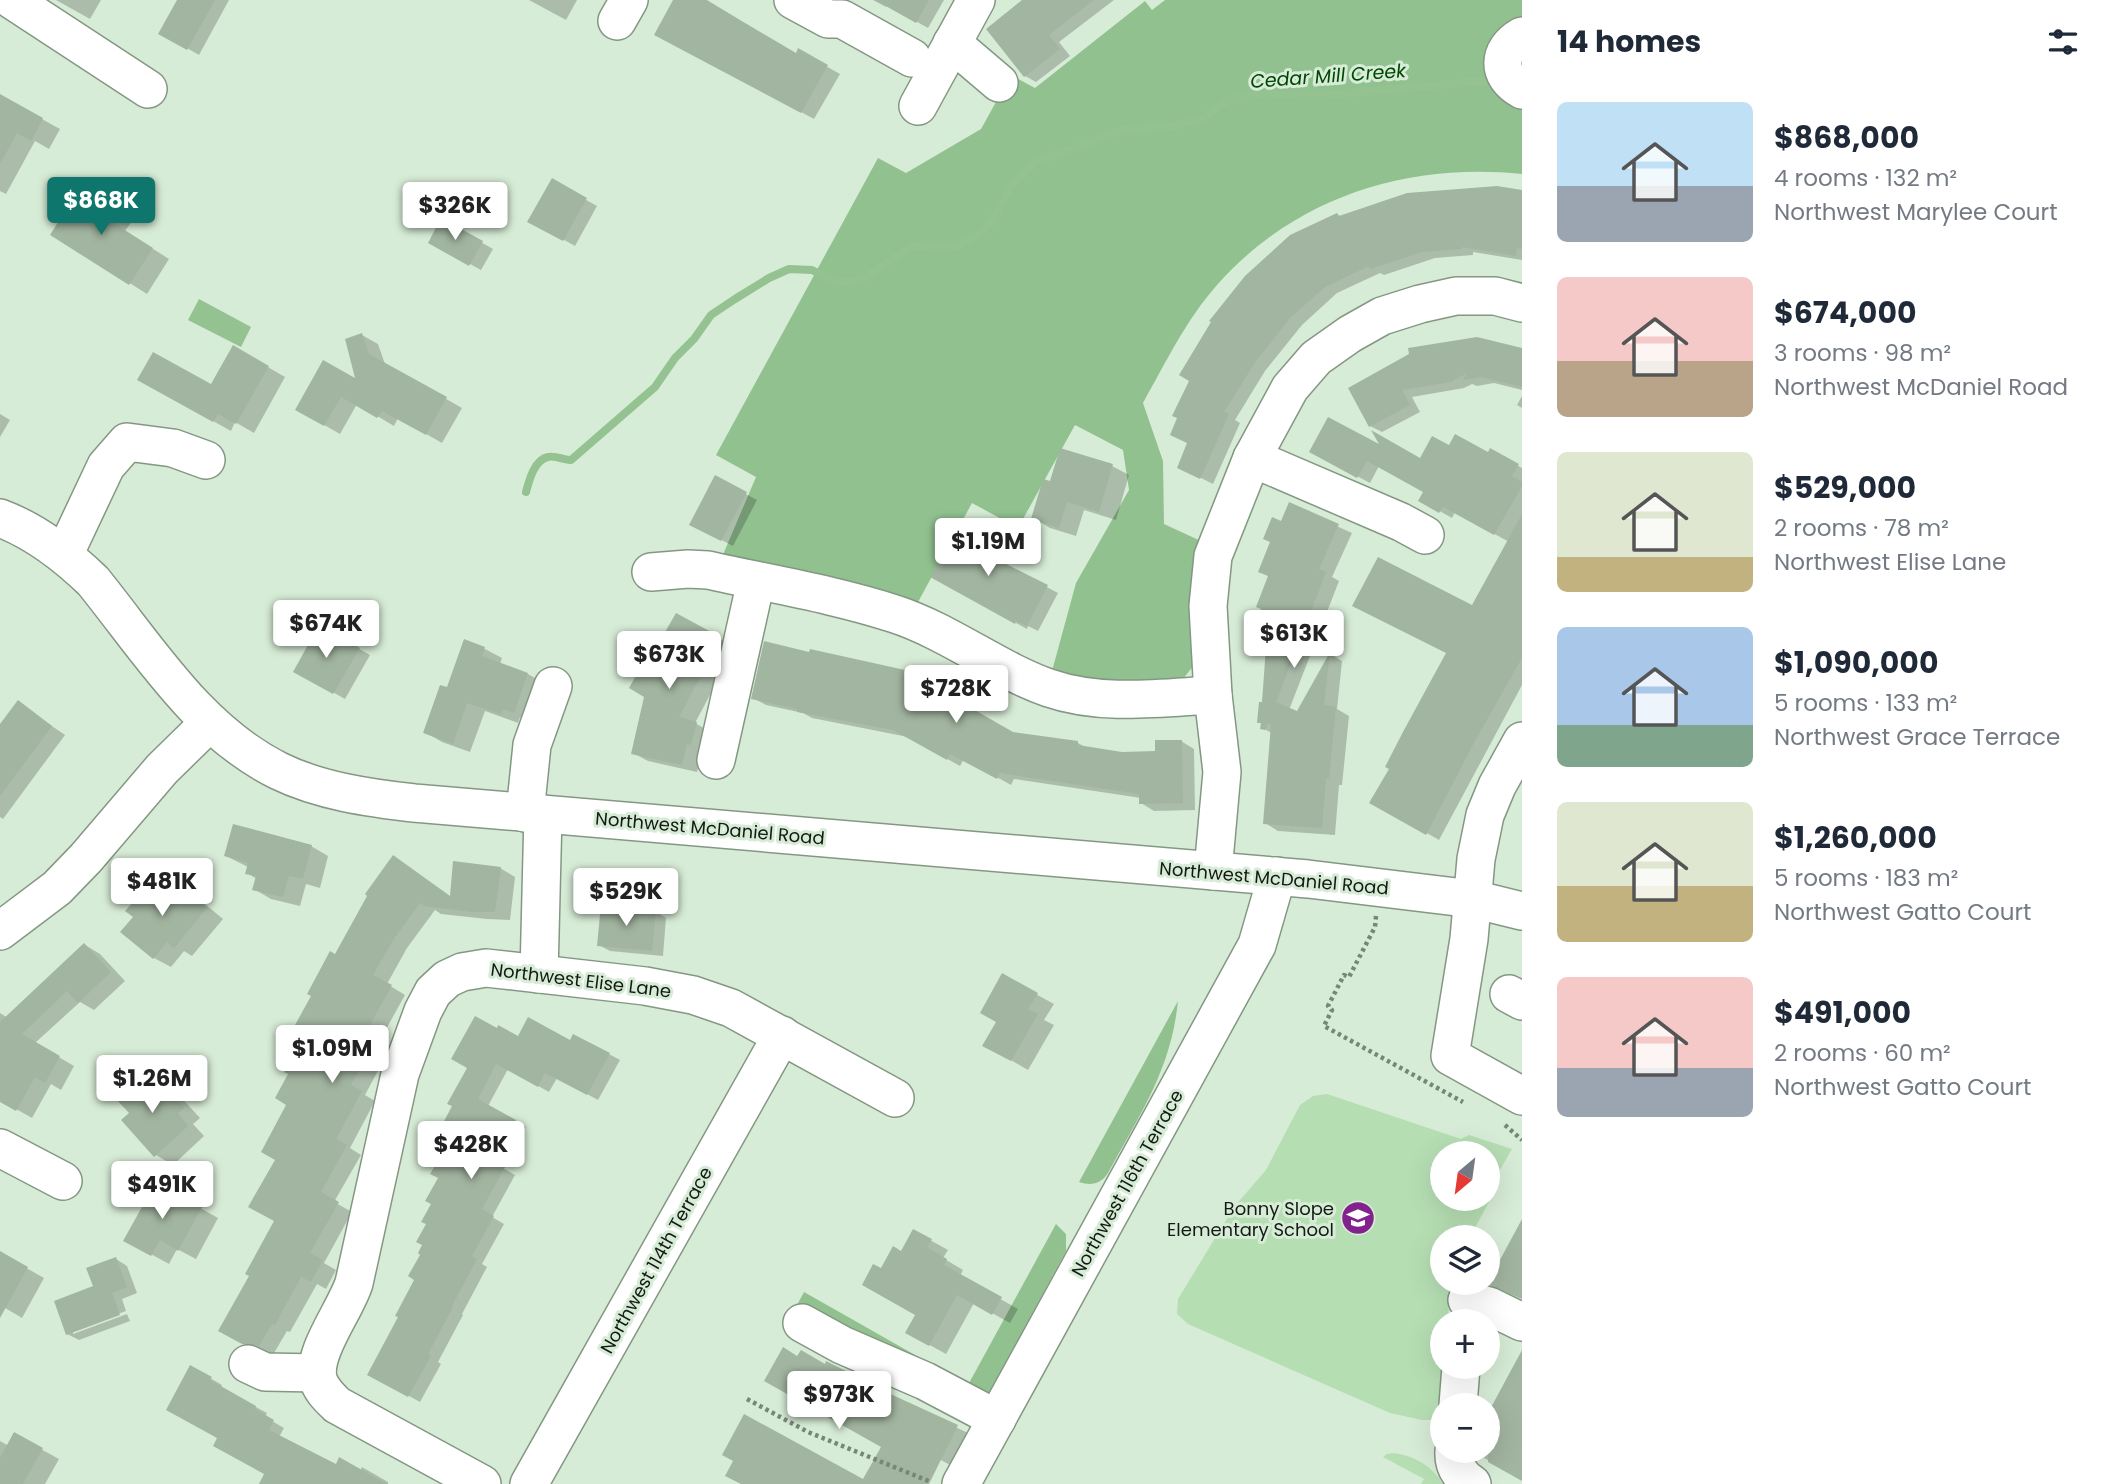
<!DOCTYPE html>
<html lang="en">
<head>
<meta charset="utf-8">
<style>
	:root { --surface:#fff; --page:#f6f6f7; --text:#1f2937; --muted:#747a83; --accent:#0f766e }
	body { margin:0; font-family:Poppins,sans-serif; background:var(--page); color:var(--text); height:100vh; display:flex; flex-direction:column; font-size:26px; white-space:nowrap }
	* { box-sizing:border-box; margin:0 }
	p { font-size:23px; color:var(--muted) }
	.icon { flex:none; width:38px; height:38px; fill:none; stroke:currentColor; stroke-width:2; stroke-linecap:round; stroke-linejoin:round }
	.map { position:relative; flex:1; overflow:hidden }
	.details { display:flex; flex-direction:column; background:var(--surface); width:595px }
	.details>* { flex:none }
	.needle { width:46px; rotate:209deg }
	.buttons { position:absolute; left:1430px; top:1141px; display:grid; gap:14px }
	.buttons a { display:grid; place-items:center; width:70px; height:70px; border-radius:50%; background:var(--surface); box-shadow:0 7px 28px #0002; font-size:35px }
	.price { position:absolute; translate:-50% -60px; padding:0 16px; border-radius:7px; background:#fff; color:#222; font-size:23px; line-height:46px; filter:drop-shadow(0 2px 4px #0008) }
	.price::after { content:''; position:absolute; left:50%; top:42px; width:21px; height:16px; margin-left:-10px; background:inherit; clip-path:polygon(0 0,100% 0,50% 100%) }
	.price.selected { background:var(--accent); color:#fff }
	ul { padding:0; list-style:none }
	li { display:flex; align-items:center; gap:21px; height:175px; padding:0 35px }
	li span { display:grid; place-items:center; flex:none; width:196px; height:140px; border-radius:10px; color:#555 }
	li>.icon { margin-inline-start:auto }
	span .icon { width:84px; height:84px; fill:#fffc; stroke-width:1 }
	li b { font-size:30px }
	h2 { display:flex; justify-content:space-between; align-items:center; height:84px; padding:0 35px; font-size:30px }
	main { display:flex; flex:1; min-height:0 }
	.map>svg:first-child { display:block }
</style>
</head>
<body>
<main>
<div class="map">
<svg width="1522" height="1484" viewBox="0 0 1522 1484">
	<rect width="100%" height="100%" fill="#d7ecd6"/>
	<g fill="#b6deb3" fill-rule="evenodd">
		<path d="M1327,1094L1461,1139L1469,1135L1512,1149L1497,1175L1496,1189L1470,1237H1442V1283H1450L1448,1321H1442V1367H1447L1442,1416L1438,1420H1422L1390,1413L1188,1324L1177,1314L1178,1299L1234,1207L1266,1170L1300,1105L1313,1096ZM1442,1153H1488V1199H1442Z"/>
		<path d="M1394,1453C1415,1456 1432,1466 1443,1484H1421L1424,1479L1383,1457L1387,1454Z"/>
	</g>
	<g fill="#92c190">
		<path d="M1165,0H1522V24L1517,25L1522,101V174C1407,162 1295,197 1217,285C1186,320 1166,362 1143,403L1163,461L1164,524L1203,542L1194,665L1183,679L1112,685L1052,671L1076,583L1129,490L1123,450L1075,425L1018,528L972,503L918,602L891,594L722,557L756,477L716,455L878,158L906,173L981,129L1011,75L1035,88L1145,1L1152,10Z"/>
		<path d="M1178,1001C1171,1070 1140,1114 1108,1173C1101,1184 1091,1186 1079,1182Z"/>
		<polygon points="1056,1224 1066,1234 1066,1251 985,1400 796,1307 804,1292 968,1385"/>
	</g>
	<polygon fill="#94c291" points="199,299 251,327 241,347 188,320"/>
	<g fill="#0003">
		<polygon points="56,0 101,0 90,19"/>
		<polygon points="179,0 229,0 199,55 161,33"/>
		<polygon points="529,0 577,0 566,20"/>
		<polygon points="675,0 707,0 797,55 799,51 840,74 814,119 669,41"/>
		<polygon points="873,0 944,0 928,28 887,5 886,7"/>
		<polygon points="1025,0 1114,0 1059,42 1070,56 1036,82 1025,76"/>
		<polygon points="0,96 60,129 49,149 35,141 6,194 0,191"/>
		<polygon points="552,181 597,206 575,246 530,221"/>
		<polygon points="1497,188 1522,191 1522,260 1473,252 1473,255 1435,258 1384,275 1380,273 1337,293 1302,325 1265,371 1235,420 1240,423 1213,484 1179,467 1337,214 1342,217"/>
		<polygon points="98,199 132,221 125,231 169,259 147,294 52,234"/>
		<polygon points="442,220 493,249 481,270 430,242"/>
		<polygon points="362,335 378,344 385,364 462,408 442,443 398,418 394,426 357,404 340,434 298,410 358,382"/>
		<polygon points="1477,339 1522,350 1522,390 1494,383 1477,386 1472,384 1464,388 1412,397 1420,412 1382,432 1370,426 1350,388"/>
		<polygon points="233,347 285,377 254,433 235,422 231,431 139,380 211,386"/>
		<polygon points="1522,396 1522,408 1517,405"/>
		<polygon points="0,414 10,420 0,437"/>
		<polygon points="1449,447 1489,455 1491,451 1522,468 1522,685 1439,840 1372,802 1509,542 1455,512 1452,518 1420,500 1425,492 1379,466 1370,483 1323,458 1383,449 1421,460"/>
		<polygon points="1112,466 1129,475 1116,520 1084,510 1076,536 1050,528 1033,518 1051,483"/>
		<polygon points="716,478 757,500 733,546 702,530"/>
		<polygon points="1290,505 1352,533 1332,577 1339,581 1289,710 1298,714 1330,654 1342,661 1337,709 1349,716 1342,785 1339,785 1335,835 1278,831 1265,823 1272,733 1262,728 1268,650 1260,646 1270,577 1282,523"/>
		<polygon points="963,522 992,539 987,548 1007,560 1005,565 1058,593 1038,631 1028,626 1027,629 932,577"/>
		<polygon points="677,615 727,643 712,674 719,678 695,723 711,732 702,752 697,772 648,761 633,753 658,649"/>
		<polygon points="320,627 370,655 345,699 295,671"/>
		<polygon points="465,641 485,649 502,658 500,664 528,674 545,684 532,721 520,717 518,723 485,711 470,752 442,742 425,732 448,689"/>
		<polygon points="753,698 1078,743 1087,748 1122,754 1157,753 1181,741 1194,749 1195,810 1154,811 1141,803 1141,798 1014,779 1011,785 964,759 960,766 908,737 812,718 803,713 766,705"/>
		<polygon points="18,703 65,735 3,819 0,817 0,727"/>
		<polygon points="311,846 328,856 320,888 306,884 300,906 271,899 254,889 257,879 247,873 248,867 226,856"/>
		<polygon points="394,857 451,897 500,868 515,877 510,920 487,919 441,914 435,910 407,948 387,984 405,995 379,1042 390,1048 365,1095 375,1101 350,1148 361,1155 334,1202 352,1212 324,1263 336,1270 326,1289 317,1284 290,1332 287,1331 274,1353 259,1352 220,1330 251,1275 276,1221 277,1159 289,1104 291,1074 298,1049 336,956"/>
		<polygon points="171,880 188,890 223,919 192,956 184,951 171,967 154,958 135,917 141,895 153,902"/>
		<polygon points="655,911 666,918 663,956 610,951 599,945"/>
		<polygon points="85,945 100,954 125,981 94,1010 80,1002 35,1043 74,1066 61,1090 51,1084 32,1118 0,1100 0,1013 8,1018"/>
		<polygon points="1003,976 1054,1004 1044,1020 1054,1025 1028,1070 985,1045 998,1021"/>
		<polygon points="518,1038 570,1042 609,1054 620,1060 598,1100 557,1078 549,1092 508,1069 488,1106 526,1127 503,1168 515,1175 492,1217 504,1224 482,1264 487,1267 462,1314 463,1315 438,1362 441,1364 420,1402 369,1374 401,1317 417,1279 443,1155 451,1129 454,1106"/>
		<polygon points="138,1079 154,1088 160,1083 177,1093 200,1118 193,1124 204,1136 173,1165 156,1155 131,1113"/>
		<polygon points="157,1184 218,1218 196,1259 177,1249 169,1264 125,1240"/>
		<polygon points="914,1231 948,1250 943,1258 963,1270 960,1276 1018,1309 1010,1323 974,1303 946,1354 908,1333 918,1315 882,1270 902,1253"/>
		<polygon points="0,1253 44,1278 22,1318 0,1305"/>
		<polygon points="116,1259 127,1266 137,1293 122,1299 126,1311 73,1330 73,1334 127,1314 130,1321 79,1340 67,1334 95,1288"/>
		<polygon points="1522,1354 1522,1479 1477,1454 1476,1451 1488,1451 1488,1417"/>
		<polygon points="798,1358 825,1366 968,1433 952,1466 937,1458 922,1484 744,1484 864,1481 883,1447"/>
		<polygon points="191,1367 222,1385 221,1388 267,1413 265,1417 284,1428 279,1437 336,1466 360,1471 362,1467 388,1482 388,1484 271,1484 267,1473 219,1437"/>
		<polygon points="15,1435 59,1459 45,1484 0,1484 0,1441 9,1446"/>
	</g>
	<g fill="none" stroke-linecap="round" stroke-linejoin="round">
		<path stroke="#94c291" stroke-width="8" d="M526,492C529,481 534,460 548,457C555,455 564,460 571,460L655,387L675,358L694,339L711,315L735,299L769,278L789,269L812,270L829,279L846,283L864,278L913,246L944,248L957,246L980,234L991,223L1011,185L1035,162L1126,129L1170,127L1202,119L1227,101L1263,93L1315,96L1495,80"/>
	</g>
	<g fill="#a2b5a0">
		<polygon points="177,0 215,0 187,50 158,34"/>
		<polygon points="673,0 706,0 796,53 798,48 828,65 801,113 654,35"/>
		<polygon points="875,0 929,0 916,23"/>
		<polygon points="1022,0 1094,0 1049,35 1060,49 1024,77 986,29"/>
		<polygon points="0,94 43,118 31,141 17,133 0,164"/>
		<polygon points="552,178 587,198 563,241 527,222"/>
		<polygon points="1497,186 1522,190 1522,249 1517,248 1516,256 1462,247 1462,249 1422,252 1370,269 1369,266 1325,287 1290,318 1254,364 1224,412 1229,414 1200,479 1177,468 1187,443 1170,435 1177,418 1172,416 1189,381 1179,375 1211,322 1209,321 1245,276 1290,235 1337,213 1339,216 1407,193"/>
		<polygon points="80,187 116,210 109,220 153,248 129,285 50,235"/>
		<polygon points="441,218 483,241 469,266 428,243"/>
		<polygon points="362,333 369,354 447,397 426,435 382,411 377,418 341,397 324,426 295,410 323,360 355,378 345,339"/>
		<polygon points="1477,337 1522,348 1522,387 1481,377 1463,380 1467,373 1451,382 1402,390 1410,405 1369,427 1348,388 1409,354 1408,348"/>
		<polygon points="233,345 269,366 236,424 218,414 213,422 137,380 153,352 211,384"/>
		<polygon points="1328,417 1379,444 1371,430 1420,458 1432,436 1449,445 1455,434 1488,452 1490,448 1519,464 1512,476 1522,482 1522,486 1494,535 1443,507 1439,513 1418,501 1423,492 1367,461 1357,478 1309,452"/>
		<polygon points="1060,448 1113,464 1099,512 1067,502 1059,528 1031,519 1043,479 1050,481"/>
		<polygon points="715,475 747,492 721,541 689,525"/>
		<polygon points="1289,502 1339,524 1319,569 1326,572 1276,702 1297,711 1330,652 1324,705 1336,707 1329,779 1326,778 1322,828 1263,824 1271,724 1268,724 1265,730 1260,729 1261,723 1257,723 1259,702 1262,702 1266,647 1258,647 1261,609 1256,607 1268,576 1258,572 1270,542 1263,539 1272,517 1281,521"/>
		<polygon points="1522,514 1522,658 1476,739 1426,835 1369,803 1389,769 1385,767 1404,730 1446,653 1352,606 1378,557 1472,605"/>
		<polygon points="963,520 982,531 977,541 997,552 994,558 1048,585 1027,626 1016,621 1015,624 930,577"/>
		<polygon points="676,613 713,633 697,665 705,668 679,717 697,722 691,745 687,744 682,765 631,754 644,697 629,688 653,645 657,646"/>
		<polygon points="319,625 360,648 333,694 293,672"/>
		<polygon points="464,639 485,647 482,656 528,673 514,713 503,709 501,714 467,703 453,744 423,733 440,685 447,687"/>
		<polygon points="764,641 809,652 810,649 905,670 1013,732 1078,741 1078,745 1122,752 1155,751 1155,740 1182,740 1183,803 1139,804 1139,794 1000,773 997,779 950,754 947,760 893,730 797,712 797,709 751,699"/>
		<polygon points="18,700 52,726 0,796 0,724"/>
		<polygon points="233,824 312,845 303,879 289,876 283,897 252,890 256,876 245,874 248,863 224,856"/>
		<polygon points="393,855 450,896 453,861 501,867 495,912 471,912 424,906 420,903 393,940 373,975 392,985 366,1032 376,1038 351,1085 362,1091 336,1139 347,1145 321,1192 339,1202 310,1253 323,1260 311,1282 301,1277 275,1325 272,1324 259,1346 242,1344 218,1331 249,1276 245,1274 274,1221 248,1207 275,1160 261,1152 286,1105 275,1098 288,1074 284,1072 296,1049 285,1043 311,996 307,994 330,951 335,954 367,896 365,894"/>
		<polygon points="170,878 207,908 174,948 167,942 153,959 120,932 133,917 125,911 141,893 151,901"/>
		<polygon points="601,904 656,910 652,951 597,946"/>
		<polygon points="84,943 111,972 78,1003 67,991 22,1034 60,1056 45,1083 35,1077 16,1111 0,1102 0,1022"/>
		<polygon points="1002,973 1038,993 1028,1009 1038,1014 1011,1061 982,1046 996,1022 980,1013"/>
		<polygon points="475,1016 497,1028 498,1025 518,1036 528,1017 570,1040 573,1034 610,1053 587,1095 545,1073 538,1087 496,1064 478,1099 516,1120 493,1161 505,1167 482,1209 494,1216 472,1256 477,1259 452,1306 453,1307 428,1354 431,1356 408,1397 367,1375 398,1317 395,1316 414,1280 408,1276 420,1255 418,1253 422,1245 416,1242 426,1224 421,1222 431,1204 425,1201 438,1178 430,1174 441,1156 436,1153 449,1129 442,1125 452,1106 447,1104 467,1068 451,1059"/>
		<polygon points="138,1077 150,1090 160,1081 184,1108 178,1113 188,1126 154,1157 121,1120 129,1113 115,1098"/>
		<polygon points="156,1182 202,1207 178,1251 160,1240 151,1256 123,1241"/>
		<polygon points="1522,1219 1522,1299 1487,1284"/>
		<polygon points="913,1229 932,1239 927,1247 947,1259 944,1265 1002,1297 992,1315 957,1295 929,1346 905,1333 915,1315 862,1285 873,1264 881,1268 893,1246 901,1251"/>
		<polygon points="0,1251 28,1267 0,1318"/>
		<polygon points="116,1257 127,1287 112,1293 120,1315 66,1335 54,1301 93,1286 86,1268"/>
		<polygon points="783,1347 797,1356 801,1350 825,1364 826,1361 850,1373 849,1375 958,1425 929,1484 741,1484 725,1476 733,1461 722,1455 744,1414 863,1479 881,1447 764,1381"/>
		<polygon points="1522,1350 1522,1481 1488,1462 1488,1413"/>
		<polygon points="190,1365 212,1377 210,1380 256,1406 255,1409 274,1420 269,1430 336,1464 339,1457 387,1484 259,1484 264,1474 213,1446 217,1438 166,1410"/>
		<polygon points="14,1432 43,1448 23,1484 0,1484 0,1458"/>
	</g>
	<g fill="none" stroke-linecap="round" stroke-linejoin="round">
		<g stroke="#849783" stroke-width="40">
			<g id="minor">
				<polyline points="12,0 148,89"/>
				<polyline points="793,0 828,19 842,19 912,58"/>
				<polyline points="617,21 629,0"/>
				<path d="M1522,36C1497,50 1496,76 1522,90"/>
				<polyline points="952,43 999,83"/>
				<polyline points="918,106 976,0"/>
				<polyline points="1252,458 1401,522 1425,535"/>
				<path d="M0,518C35,531 66,555 93,581C148,649 198,731 279,771C320,791 369,798 414,803L1308,879L1473,899L1522,911"/>
				<polyline points="64,555 106,466 127,442 173,448 206,460"/>
				<path d="M651,572L688,569L708,570C770,584 834,594 895,614C950,632 997,670 1049,688C1101,706 1159,698 1213,695"/>
				<polyline points="1522,741 1497,786 1485,815 1476,859 1469,939 1450,1056 1522,1096"/>
				<polyline points="716,760 756,581"/>
				<polyline points="525,813 532,745 553,686"/>
				<polyline points="1213,871 1222,772 1213,695 1208,606 1213,556 1252,458 1290,388 1316,358 1350,334 1382,316 1420,304 1456,296 1495,296 1522,303"/>
				<polyline points="0,931 57,888 86,858 162,769 209,723"/>
				<polyline points="539,974 543,814"/>
				<polyline points="1509,994 1522,1001"/>
				<polyline points="0,1148 63,1181"/>
				<polyline points="1467,1300 1489,1306 1522,1322"/>
				<polyline points="802,1323 842,1345 925,1381 997,1419"/>
				<polyline points="248,1364 265,1372 317,1373"/>
				<polyline points="1458,1405 1461,1367"/>
				<path d="M1454,1451C1453,1466 1460,1476 1472,1484"/>
				<path d="M482,1484L337,1405C329,1397 321,1390 318,1379C312,1352 346,1309 354,1283L400,1074L423,1011L433,992L447,979L462,972L486,968L645,986L693,995L731,1008L895,1098"/>
				<polyline points="529,1484 782,1035"/>
				<polyline points="961,1484 1257,945 1277,876"/>
			</g>
		</g>
		<g stroke="#788678" stroke-width="4.5" stroke-dasharray="3.5 3.5" stroke-linecap="butt">
			<polyline points="1376,916 1375,927 1349,977 1344,975 1328,1006 1332,1010 1324,1026 1463,1102"/>
			<polyline points="1505,1125 1522,1140"/>
			<polyline points="747,1399 808,1432 931,1482"/>
		</g>
		<use href="#minor" stroke="#fff" stroke-width="37"/>
	</g>
	<defs>
		<g id="school-disc" transform="scale(1.75)"><circle r="9.5" fill="#82228d" stroke="#d7ecd6"/><path d="M0-5L7-2L0 1L-7-2ZM-4 1L0 2.5L4 1V4Q0 6-4 4Z" fill="#fff"/></g>
	</defs>
	<g fill-rule="evenodd">
		<use href="#school-disc" x="1358" y="1218"/>
	</g>
	<g text-anchor="middle" dominant-baseline="central" stroke-width="6" stroke-linejoin="round" paint-order="stroke">
		<g font-size="18" fill="#131a13" stroke="#d7ecd6">
			<text transform="translate(710 828) rotate(5)">Northwest McDaniel Road</text>
			<text transform="translate(1274 878) rotate(5)">Northwest McDaniel Road</text>
			<text transform="translate(581 980) rotate(7)">Northwest Elise Lane</text>
			<text transform="translate(1127 1183) rotate(-61)">Northwest 116th Terrace</text>
			<text transform="translate(656 1260) rotate(-61)">Northwest 114th Terrace</text>
		</g>
		<g font-size="18" fill="#131a13" stroke="#d7ecd6" text-anchor="end">
			<text x="1334" y="1208">Bonny Slope<tspan x="1334" dy="21">Elementary School</tspan></text>
		</g>
		<g font-size="19" font-style="italic" fill="#004704" stroke="#d7ecd6">
			<text transform="translate(1328 76) rotate(-4)">Cedar Mill Creek</text>
		</g>
	</g>
</svg>
<div class="buttons">
<a><svg class="needle" viewBox="-14 -14 28 28"><path d="M0-13l5 13h-10z" fill="#e53935"/><path d="M0 13l5-13h-10z" fill="#747a83"/></svg></a>
<a><svg class="icon" aria-label="layers" viewBox="0 0 24 24"><path d="M12 4l9 5-9 5-9-5zM3 14l9 5 9-5"/></svg></a>
<a>+</a>
<a>−</a>
</div>
<b class="price selected" style="left:101px;top:237px">$868K</b>
<b class="price" style="left:455px;top:242px">$326K</b>
<b class="price" style="left:988px;top:578px">$1.19M</b>
<b class="price" style="left:326px;top:660px">$674K</b>
<b class="price" style="left:1294px;top:670px">$613K</b>
<b class="price" style="left:669px;top:691px">$673K</b>
<b class="price" style="left:956px;top:725px">$728K</b>
<b class="price" style="left:162px;top:918px">$481K</b>
<b class="price" style="left:626px;top:928px">$529K</b>
<b class="price" style="left:332px;top:1085px">$1.09M</b>
<b class="price" style="left:152px;top:1115px">$1.26M</b>
<b class="price" style="left:471px;top:1181px">$428K</b>
<b class="price" style="left:162px;top:1221px">$491K</b>
<b class="price" style="left:839px;top:1431px">$973K</b>
</div>
<section class="details">
<h2>14 homes<svg class="icon" aria-label="filters" viewBox="0 0 24 24"><path d="M4 7h16M4 17h16"/><circle cx="9" cy="7" r="2"/><circle cx="15" cy="17" r="2"/></svg></h2>
<ul>
<li><span style="background:linear-gradient(#bfe0f5 60%,#9aa5b1 0)"><svg class="icon" aria-label="home" viewBox="0 0 24 24"><path d="M3 11l9-7 9 7M6 9v11h12V9"/></svg></span><div><b>$868,000</b><p>4 rooms · 132 m²</p><p>Northwest Marylee Court</p></div></li>
<li><span style="background:linear-gradient(#f6c9c9 60%,#b9a48a 0)"><svg class="icon" aria-label="home" viewBox="0 0 24 24"><path d="M3 11l9-7 9 7M6 9v11h12V9"/></svg></span><div><b>$674,000</b><p>3 rooms · 98 m²</p><p>Northwest McDaniel Road</p></div></li>
<li><span style="background:linear-gradient(#dfe7d0 75%,#c2b280 0)"><svg class="icon" aria-label="home" viewBox="0 0 24 24"><path d="M3 11l9-7 9 7M6 9v11h12V9"/></svg></span><div><b>$529,000</b><p>2 rooms · 78 m²</p><p>Northwest Elise Lane</p></div></li>
<li><span style="background:linear-gradient(#a9c7e8 70%,#7fa58c 0)"><svg class="icon" aria-label="home" viewBox="0 0 24 24"><path d="M3 11l9-7 9 7M6 9v11h12V9"/></svg></span><div><b>$1,090,000</b><p>5 rooms · 133 m²</p><p>Northwest Grace Terrace</p></div></li>
<li><span style="background:linear-gradient(#dfe7d0 60%,#c2b280 0)"><svg class="icon" aria-label="home" viewBox="0 0 24 24"><path d="M3 11l9-7 9 7M6 9v11h12V9"/></svg></span><div><b>$1,260,000</b><p>5 rooms · 183 m²</p><p>Northwest Gatto Court</p></div></li>
<li><span style="background:linear-gradient(#f6c9c9 65%,#9aa5b1 0)"><svg class="icon" aria-label="home" viewBox="0 0 24 24"><path d="M3 11l9-7 9 7M6 9v11h12V9"/></svg></span><div><b>$491,000</b><p>2 rooms · 60 m²</p><p>Northwest Gatto Court</p></div></li>
</ul>
</section>
</main>
</body>
</html>
